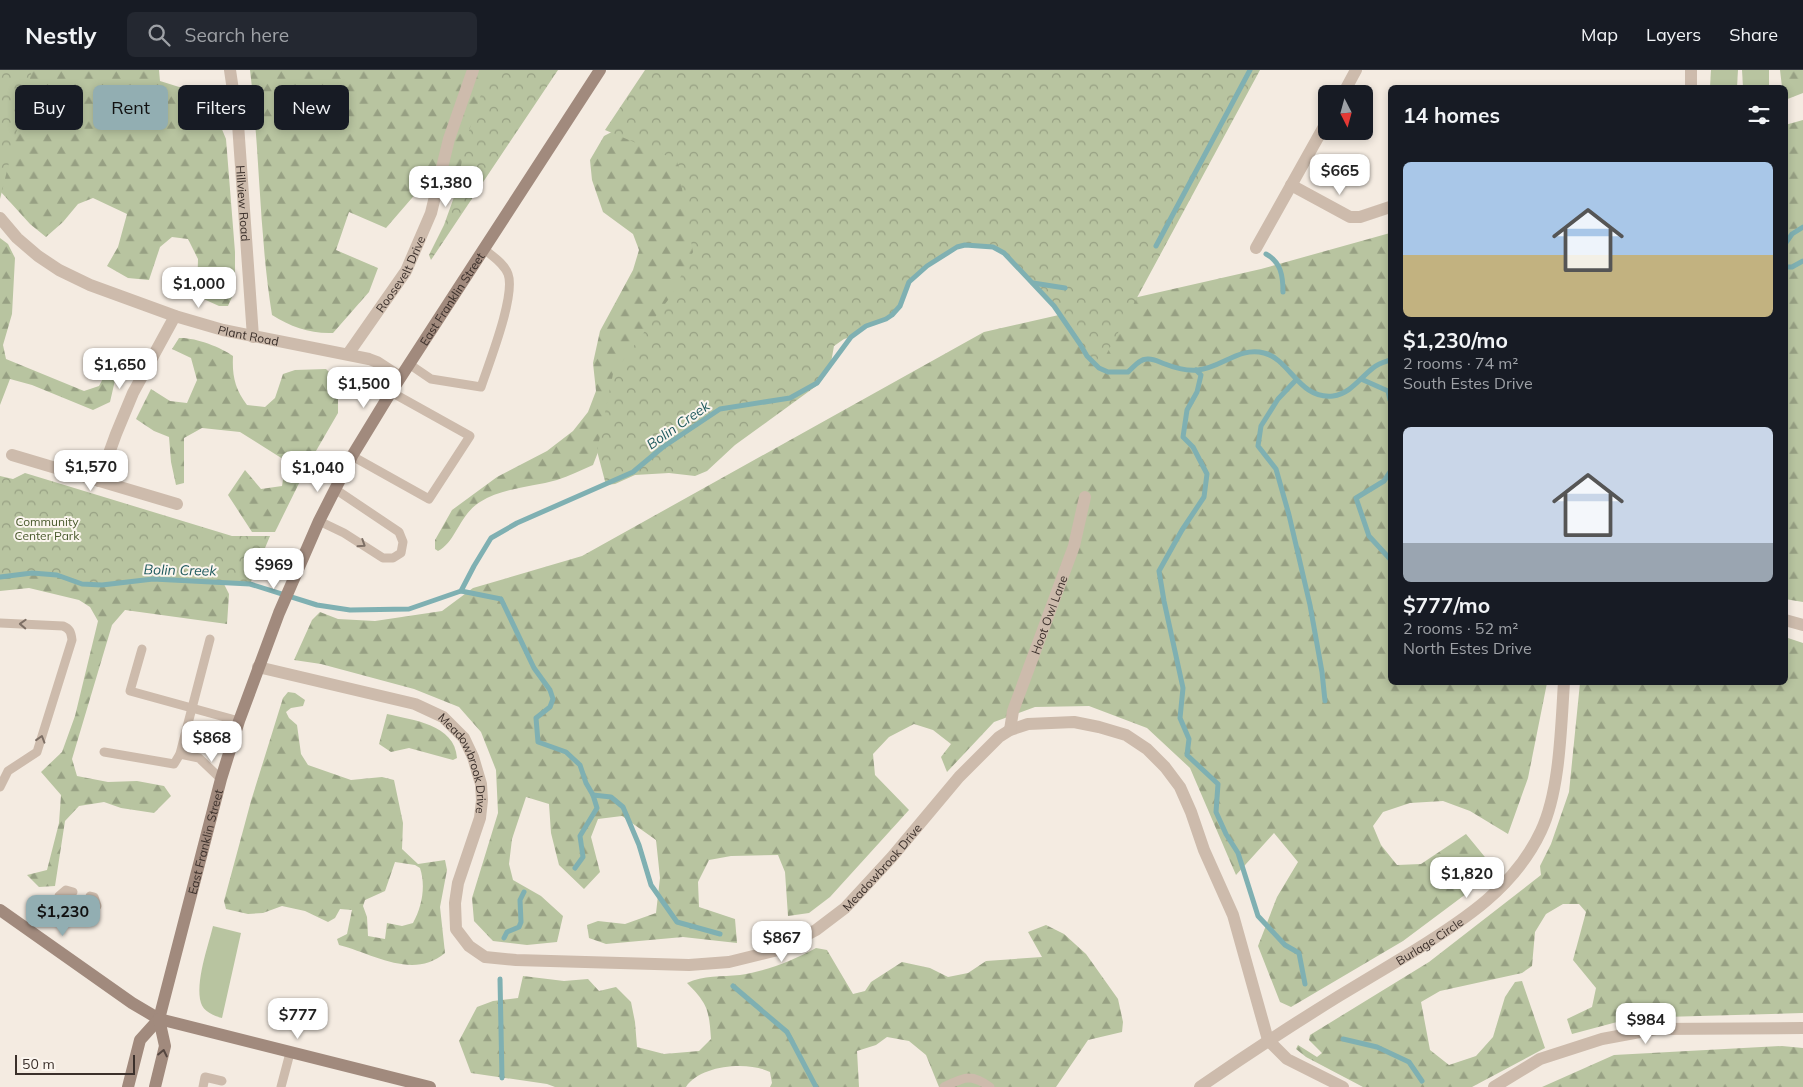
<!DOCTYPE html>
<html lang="en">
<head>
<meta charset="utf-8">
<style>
	:root { --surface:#171b24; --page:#242831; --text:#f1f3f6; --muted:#9ea1a6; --line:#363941; --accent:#92aeb2 }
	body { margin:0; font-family:Mulish,sans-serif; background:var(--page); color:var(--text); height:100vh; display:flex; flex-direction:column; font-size:19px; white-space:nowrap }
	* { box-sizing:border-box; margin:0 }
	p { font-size:16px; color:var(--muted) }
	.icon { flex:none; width:28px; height:28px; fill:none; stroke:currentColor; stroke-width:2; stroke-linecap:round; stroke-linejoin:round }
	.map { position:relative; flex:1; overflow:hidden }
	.panel { position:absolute; left:1388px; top:15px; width:400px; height:600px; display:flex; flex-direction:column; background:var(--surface); border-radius:8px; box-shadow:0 2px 8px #0003 }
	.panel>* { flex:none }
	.top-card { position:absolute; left:15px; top:15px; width:475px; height:45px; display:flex; gap:10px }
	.needle { width:32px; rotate:174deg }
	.buttons { position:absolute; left:1318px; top:15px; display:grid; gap:10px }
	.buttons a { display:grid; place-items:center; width:55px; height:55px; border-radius:8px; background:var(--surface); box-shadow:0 2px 8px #0003; font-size:25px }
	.scale { position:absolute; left:15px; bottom:12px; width:120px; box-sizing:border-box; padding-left:5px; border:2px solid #3b302b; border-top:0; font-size:14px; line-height:18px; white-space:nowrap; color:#3b302b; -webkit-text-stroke:4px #fbf5ee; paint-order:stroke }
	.price { position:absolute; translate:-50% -42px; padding:0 11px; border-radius:10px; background:#fff; color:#222; font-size:16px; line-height:32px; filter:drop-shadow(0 1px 2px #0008) }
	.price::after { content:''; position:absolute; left:50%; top:30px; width:15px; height:11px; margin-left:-8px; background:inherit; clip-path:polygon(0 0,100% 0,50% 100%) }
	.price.on { background:var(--accent); color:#111 }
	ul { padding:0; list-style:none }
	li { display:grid; align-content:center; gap:10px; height:265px; padding:0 15px }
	li span { display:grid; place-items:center; height:155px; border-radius:8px; color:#555 }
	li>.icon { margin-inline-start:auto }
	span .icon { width:90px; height:90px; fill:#fffc; stroke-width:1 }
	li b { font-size:21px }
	h2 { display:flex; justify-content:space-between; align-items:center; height:60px; padding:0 15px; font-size:21px }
	.chip { padding:0 18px; border-radius:8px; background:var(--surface); box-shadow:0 2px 8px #0003; font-size:18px; line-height:45px }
	.chip.on { background:var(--accent); color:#111 }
	header { display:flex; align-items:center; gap:30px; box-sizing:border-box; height:70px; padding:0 25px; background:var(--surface); border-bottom:1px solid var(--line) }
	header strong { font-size:24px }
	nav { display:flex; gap:28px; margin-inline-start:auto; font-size:18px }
	.search { width:350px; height:45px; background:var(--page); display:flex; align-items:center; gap:12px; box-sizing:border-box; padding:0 18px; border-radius:8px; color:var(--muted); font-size:19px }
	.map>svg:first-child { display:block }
</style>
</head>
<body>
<header>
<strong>Nestly</strong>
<div class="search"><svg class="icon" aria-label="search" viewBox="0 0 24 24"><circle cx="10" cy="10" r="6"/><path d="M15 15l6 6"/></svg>Search here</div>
<nav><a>Map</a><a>Layers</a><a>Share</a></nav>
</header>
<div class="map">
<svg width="1803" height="1017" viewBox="0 0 1803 1017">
	<defs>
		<pattern id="forest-firs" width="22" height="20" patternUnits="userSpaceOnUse" patternTransform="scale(1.25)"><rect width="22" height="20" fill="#b8c4a0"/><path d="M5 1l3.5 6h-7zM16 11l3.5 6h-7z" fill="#97a083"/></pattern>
		<pattern id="park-crowns" width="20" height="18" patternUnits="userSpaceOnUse" patternTransform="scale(1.25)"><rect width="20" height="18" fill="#b8c4a0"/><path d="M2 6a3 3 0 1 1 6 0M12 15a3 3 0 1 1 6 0" fill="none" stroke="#97a083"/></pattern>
	</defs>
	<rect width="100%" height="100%" fill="#f4ebe1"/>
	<g fill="#b8c4a0">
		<polygon points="1711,0 1738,0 1737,17 1710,17"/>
		<polygon points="1742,0 1769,0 1769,17 1743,17"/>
		<path d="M213,856L241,863L222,948C214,946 203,941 201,933C195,912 208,877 213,856Z"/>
	</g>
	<g fill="url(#forest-firs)" fill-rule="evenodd">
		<polygon points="0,0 159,0 160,11 208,26 226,69 235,182 235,220 228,236 219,236 197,226 198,189 188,169 172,167 160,177 149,210 128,208 107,196 118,177 127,144 93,128 78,134 63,152 46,167 30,154 0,121"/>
		<path d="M250,0H553L469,114L418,121L386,158L349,142L336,180L378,198L369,222L333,263C311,264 291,257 272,245C259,164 260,82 250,0Z"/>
		<polygon points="1780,0 1803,0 1803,23 1785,30 1785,18 1782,17"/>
		<polygon points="1803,50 1803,532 1785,529 1785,55"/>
		<path d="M629,53L686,78L704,177L600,377L593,395C581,400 569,406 557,410C532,417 502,418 480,432C459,445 456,472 438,481L435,479V470L452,440L497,407L547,381L573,361L588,342L596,321L593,293L600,261L633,200L639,180L633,164L603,142L592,110L590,90L604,66Z"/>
		<polygon points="1390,163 1390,612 1547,613 1528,708 1508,764 1470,741 1443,731 1410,733 1383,742 1373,756 1381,775 1397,795 1421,794 1466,764 1489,792 1482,812 1403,871 1291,937 1280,932 1258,876 1277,827 1298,792 1274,763 1236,805 1190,698 1147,658 1089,636 1035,637 994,652 947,702 941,687 951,674 933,660 914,654 889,667 873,684 875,705 909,740 830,827 809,843 788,846 785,802 778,785 731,786 709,790 698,812 699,837 735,849 737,873 683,867 606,874 589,868 587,855 598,851 625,854 656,843 660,808 656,770 622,746 598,749 591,767 600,802 584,819 559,795 551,763 549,734 526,727 512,769 509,794 513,810 541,826 563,846 557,872 527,875 493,871 474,851 472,828 498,743 496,700 481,662 459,637 414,619 321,594 294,590 312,550 320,542 338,549 375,551 442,541 473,518 582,486 984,262 1261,199"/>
		<polygon points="0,168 8,174 15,188 12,244 3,275 6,289 84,321 99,316 106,303 116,306 110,332 93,340 32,315 10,309 0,335"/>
		<path d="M179,268C194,267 221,277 233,286C232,306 235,319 247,335L265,337L275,328L283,304L295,300L326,299L338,311V343L309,393L275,462H252L228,425L245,400L261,419L282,416L286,391L240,362L202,358L184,368V413L176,415L171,392L169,367L154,361L136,349L151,319L170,331L187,333L197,310L191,288L172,279Z"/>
		<polygon points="0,432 213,492 229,524 227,554 125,540 112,555 72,689 77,706 108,712 137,711 164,716 171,726 154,743 121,738 104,732 79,736 65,751 55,816 39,817 27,805 47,800 59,753 61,725 41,702 62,682 75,646 98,551 90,537 79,530 29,518 0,521"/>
		<polygon points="1785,567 1803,573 1803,943 1664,947 1617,952 1572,964 1567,949 1592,937 1596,918 1573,890 1586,842 1579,834 1563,834 1546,844 1535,862 1532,896 1522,903 1440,921 1421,932 1430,980 1449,995 1476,986 1493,967 1505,927 1515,912 1522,911 1545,978 1472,1017 1363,1017 1306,987 1296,979 1298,975 1317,987 1322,983 1309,970 1310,965 1429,892 1541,805 1540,796 1551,774 1569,722 1580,613 1785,612"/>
		<path d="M288,622L295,623L305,630L303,636L291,638L286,642L289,648L297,655L301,684L308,695L351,710L382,707L394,710L403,753L402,779L418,794L445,790L447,800L440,837L445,883C413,910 374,884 339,875L337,869L347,864L352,840L340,839L335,848L328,852L305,841L282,836L263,843L248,844L226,839L224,831L251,731L283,628ZM395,792L415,795L420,798C426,816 422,837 413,853L402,856L387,853L385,869L368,866L367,847L363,836L365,830L385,821Z"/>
		<path d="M387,644C412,650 455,654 457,688L453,690L409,678L391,682L379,674Z"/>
		<path d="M1046,855L1064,864L1086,884L1118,929L1123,952L1122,962L1088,970L1056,1017H939L926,985L909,971L887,967L876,975L857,981L859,1017H770L772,1013L770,1002C748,991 700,995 686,1017H555L547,1014L471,1003L459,971L477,937L493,931L518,928L523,906L564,911L588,909L599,921L616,917L631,932L635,952L637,977L664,984L699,981L711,969C709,940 708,934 687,913C703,905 722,907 740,905C767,901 792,891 816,878L827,880L853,924L865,921L871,912L902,892L930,898L948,907L968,903L986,891L1042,887L1028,862Z"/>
		<polygon points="1782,976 1803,978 1803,1017 1542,1017 1614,985"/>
	</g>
	<g fill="url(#park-crowns)">
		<polygon points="0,0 32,0 0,129"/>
		<polygon points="489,0 558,0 431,190 429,185 444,155 454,127 468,64"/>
		<polygon points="645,0 1260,0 1099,298 1087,286 1080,274 1054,236 1004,183 993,177 965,175 957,177 927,196 909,212 900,236 892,245 886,249 866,256 851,267 844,269 834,276 830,298 819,314 735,375 707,401 695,406 669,403 635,405 615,414 606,415 597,381 613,304 671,226 693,182 677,90 605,60"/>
		<polygon points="25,403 232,466 270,466 250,514 153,509 102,515 82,514 57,505 32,503 0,507 0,406 13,409"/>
	</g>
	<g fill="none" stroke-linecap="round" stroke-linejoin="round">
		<g stroke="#7fb0b2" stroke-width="5">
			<polyline points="1785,174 1792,164 1803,157"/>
			<polyline points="1156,176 1250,0"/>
			<path d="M1266,184C1281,192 1283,206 1283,222"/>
			<polyline points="1785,197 1792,197 1803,191"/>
			<polyline points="1033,213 1065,218"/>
			<polyline points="1196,300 1201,305 1197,322 1187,340 1183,367 1193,377 1207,404 1204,427 1182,460 1159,501 1164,531 1183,618 1180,648 1189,669 1187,685 1218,714 1216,742 1226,764 1238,783 1258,846 1285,875 1299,883 1305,914"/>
			<polyline points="1361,309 1388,321 1390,330"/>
			<polyline points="1296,310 1278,329 1261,356 1258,376 1276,399 1289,445 1310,535 1322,602 1325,631"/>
			<polyline points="1390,402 1384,411 1356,428 1369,466 1390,489"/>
			<path d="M0,507L32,503L57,505L82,514L102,515L153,509L250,514L317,535L350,540L409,539L461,521L474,496L491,468L517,453L633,402L663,377L720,339L790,328L817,313L851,267L866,256L886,249L892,245L900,236L909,212L927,196L957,177L965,175L993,177L1004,183L1054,236L1080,274L1087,286L1099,298L1108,302H1128C1134,297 1139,289 1147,289C1153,288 1159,292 1165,294C1175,298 1187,301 1198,300C1221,298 1240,276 1264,283C1290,289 1299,330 1333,326C1350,324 1360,308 1373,298C1377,294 1384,292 1390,290"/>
			<polyline points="461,521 501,529 534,598 550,620 553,629 550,637 536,648 538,672 566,682 580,695 586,713 593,725 597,738 580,766 583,787 575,798"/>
			<polyline points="593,725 611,727 623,737 639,775 651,815 677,852 720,864"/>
			<polyline points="504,868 507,862 519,857 521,852 520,830 524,822"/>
			<polyline points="500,909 502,1008"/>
			<polyline points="733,916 787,962 816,1017"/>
			<polyline points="1343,969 1377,977 1409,992 1422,1011"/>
		</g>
		<g stroke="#cdbbac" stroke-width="9">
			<path d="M409,294L431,309L481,317C489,293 516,225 508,204C504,193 492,186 484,179"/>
			<polyline points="352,386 429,429 470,366 391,322"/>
			<polyline points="319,451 344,463 383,488 393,488 401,483 403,472 399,462 335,419"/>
			<path d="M0,553L63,556C70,559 71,562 72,570L37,682L8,701L0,717"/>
			<polyline points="142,579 130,621 239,651"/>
			<polyline points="104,682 174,694 180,684 210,569"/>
			<polyline points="180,684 199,688 221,709"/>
			<polyline points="59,826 66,820 73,822"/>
			<polyline points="90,826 94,827 97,836"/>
			<polyline points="203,1017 205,1007 222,1011"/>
			<polyline points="281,1017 290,983"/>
			<path d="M944,1017C964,1007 971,1003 990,1017"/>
		</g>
		<g stroke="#cdbbac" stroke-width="12">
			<path id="s1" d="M230,0L238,54L253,267"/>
			<polyline points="1691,0 1691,18"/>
			<polyline points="1343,24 1356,0"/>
			<polyline points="1291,115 1350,147 1360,147 1390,137"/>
			<path id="s2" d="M0,148L17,168L38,186L59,200L90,215L175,246L223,260L369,289L377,292L400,307"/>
			<polyline points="1256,178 1326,53"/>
			<path id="s3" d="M348,284L406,201L431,143L449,69L473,0"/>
			<polyline points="12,385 177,434"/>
			<polyline points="99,411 116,364 133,323 175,246"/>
			<polyline points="1785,550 1803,555"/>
			<path id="s4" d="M258,597L415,634L443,647L464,668L473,687L481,714L482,730L480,748L458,813L455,833L456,859L469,876L485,887L516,890L689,895L729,892L778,880L816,860L845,838L892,787L959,707L999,667L1010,660L1028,654L1074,652L1099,657L1126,665L1147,679L1165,697L1180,717L1191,742L1204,780L1233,845L1268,970L1287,989L1343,1017"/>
			<path id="s5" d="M1010,660L1013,641L1074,476L1085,427"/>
			<path id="s6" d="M1200,1017C1246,985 1292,955 1339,926C1364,911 1389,896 1414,881C1464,850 1515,817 1541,761C1560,721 1561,657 1564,612"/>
			<polyline points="1494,1017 1540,989 1602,969 1656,959 1803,958"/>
		</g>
		<g stroke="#a18a7d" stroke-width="12">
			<polyline points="0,840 132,933 159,949 430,1017"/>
			<path id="s7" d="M128,1017L140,970L159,949L221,709L239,651L279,543L319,451L352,386L391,322L600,0"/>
			<polyline points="155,1017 165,976 159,949"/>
		</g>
	</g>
	<defs><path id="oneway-chevron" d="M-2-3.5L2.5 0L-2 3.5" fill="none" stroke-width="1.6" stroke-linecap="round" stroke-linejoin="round" transform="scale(1.25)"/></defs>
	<g stroke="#7d6f65">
		<use href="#oneway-chevron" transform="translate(362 474) rotate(33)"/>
		<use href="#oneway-chevron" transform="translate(23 554) rotate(-178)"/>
		<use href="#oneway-chevron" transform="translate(41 669) rotate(-73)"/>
	</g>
	<use stroke="#544640" href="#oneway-chevron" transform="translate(163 983) rotate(-78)"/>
	<g text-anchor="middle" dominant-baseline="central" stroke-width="4" stroke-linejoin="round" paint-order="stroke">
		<g font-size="12" fill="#3b302b" stroke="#fbf5ee">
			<text stroke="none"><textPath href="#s1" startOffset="134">Hillview Road</textPath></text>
			<text stroke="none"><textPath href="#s3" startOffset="96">Roosevelt Drive</textPath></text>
			<text stroke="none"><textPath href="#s7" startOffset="860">East Franklin Street</textPath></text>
			<text stroke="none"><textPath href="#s2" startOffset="280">Plant Road</textPath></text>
			<text stroke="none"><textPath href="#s5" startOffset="122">Hoot Owl Lane</textPath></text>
			<text stroke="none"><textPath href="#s4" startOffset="245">Meadowbrook Drive</textPath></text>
			<text stroke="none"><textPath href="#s7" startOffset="260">East Franklin Street</textPath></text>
			<text stroke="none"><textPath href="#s4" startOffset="890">Meadowbrook Drive</textPath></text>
			<text stroke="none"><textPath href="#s6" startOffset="272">Burlage Circle</textPath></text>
		</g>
		<g font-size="12" fill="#4a5a2e" stroke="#fbf5ee">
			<text x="47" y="451">Community<tspan x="47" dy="14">Center Park</tspan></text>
		</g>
		<g font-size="14" font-style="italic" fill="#1f5a5e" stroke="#fbf5ee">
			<text transform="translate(678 355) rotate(-35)">Bolin Creek</text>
			<text transform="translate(180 500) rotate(1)">Bolin Creek</text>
		</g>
	</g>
</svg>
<div class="buttons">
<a><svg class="needle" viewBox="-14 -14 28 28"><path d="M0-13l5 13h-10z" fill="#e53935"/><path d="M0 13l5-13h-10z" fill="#9ea1a6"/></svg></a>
</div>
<div class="scale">50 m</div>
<b class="price" style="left:1340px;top:126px">$665</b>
<b class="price" style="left:446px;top:138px">$1,380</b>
<b class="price" style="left:199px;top:239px">$1,000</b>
<b class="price" style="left:120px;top:320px">$1,650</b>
<b class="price" style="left:364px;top:339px">$1,500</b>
<b class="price" style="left:91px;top:422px">$1,570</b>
<b class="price" style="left:318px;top:423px">$1,040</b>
<b class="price" style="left:274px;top:520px">$969</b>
<b class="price" style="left:212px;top:693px">$868</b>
<b class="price" style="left:1467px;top:829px">$1,820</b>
<b class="price on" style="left:63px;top:867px">$1,230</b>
<b class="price" style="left:782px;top:893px">$867</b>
<b class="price" style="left:298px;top:970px">$777</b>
<b class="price" style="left:1646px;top:975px">$984</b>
<div class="top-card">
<a class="chip">Buy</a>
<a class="chip on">Rent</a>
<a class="chip">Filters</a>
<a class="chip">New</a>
</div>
<section class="panel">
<h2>14 homes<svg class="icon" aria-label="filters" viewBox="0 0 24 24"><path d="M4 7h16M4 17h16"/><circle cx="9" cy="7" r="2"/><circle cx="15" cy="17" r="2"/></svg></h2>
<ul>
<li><span style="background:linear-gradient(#a9c7e8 60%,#c2b280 0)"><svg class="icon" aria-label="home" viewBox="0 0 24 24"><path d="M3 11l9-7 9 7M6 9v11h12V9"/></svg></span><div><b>$1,230/mo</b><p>2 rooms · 74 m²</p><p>South Estes Drive</p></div></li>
<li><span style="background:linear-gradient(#c9d6e8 75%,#9aa5b1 0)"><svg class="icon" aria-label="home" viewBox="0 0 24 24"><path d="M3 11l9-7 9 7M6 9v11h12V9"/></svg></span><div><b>$777/mo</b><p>2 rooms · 52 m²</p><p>North Estes Drive</p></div></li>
</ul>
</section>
</div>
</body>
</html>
